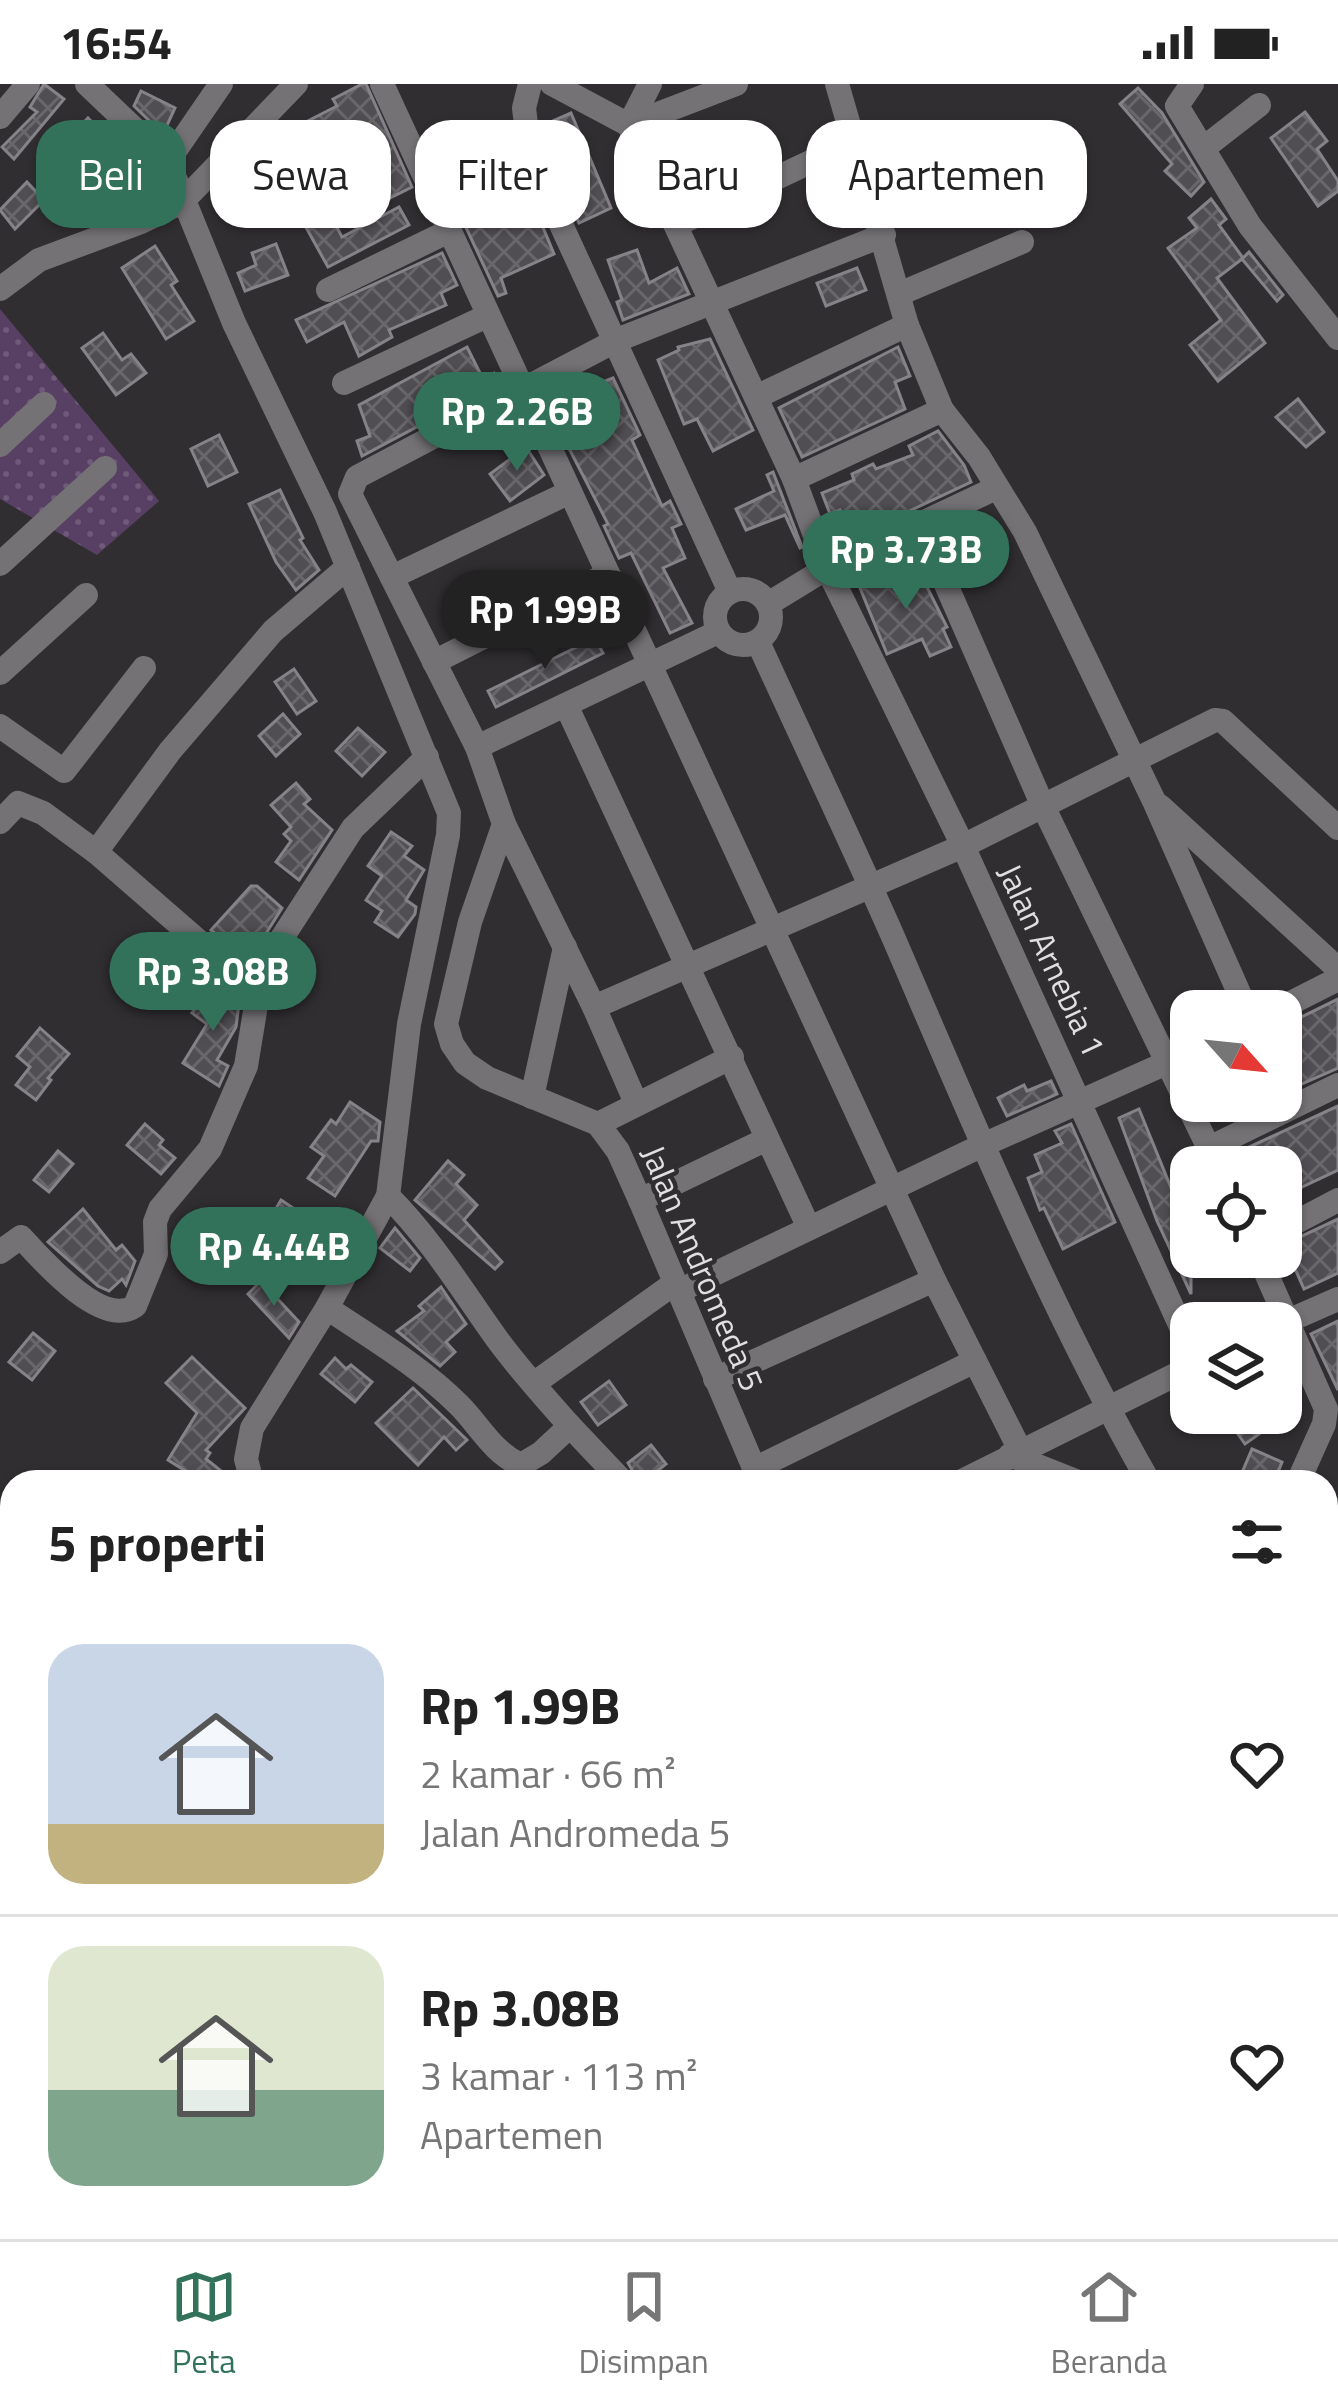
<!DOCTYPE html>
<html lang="id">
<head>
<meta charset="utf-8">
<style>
	:root { --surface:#fff; --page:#f6f6f6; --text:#222; --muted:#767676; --line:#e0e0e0; --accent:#32725a }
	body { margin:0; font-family:"Titillium Web",sans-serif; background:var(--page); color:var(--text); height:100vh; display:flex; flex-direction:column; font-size:45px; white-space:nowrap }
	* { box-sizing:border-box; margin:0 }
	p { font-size:39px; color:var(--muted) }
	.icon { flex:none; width:66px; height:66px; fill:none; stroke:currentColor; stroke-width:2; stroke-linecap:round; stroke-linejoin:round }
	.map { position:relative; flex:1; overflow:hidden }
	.panel { position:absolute; left:0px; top:1386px; width:1338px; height:771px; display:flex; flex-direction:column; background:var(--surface); border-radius:36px 36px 0 0; box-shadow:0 3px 9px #0004 }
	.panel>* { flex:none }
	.guide { position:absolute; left:36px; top:36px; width:1266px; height:108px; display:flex; gap:24px }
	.needle { width:78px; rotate:117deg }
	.controls { position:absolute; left:1170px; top:906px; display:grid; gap:24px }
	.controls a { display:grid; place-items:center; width:132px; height:132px; border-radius:24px; background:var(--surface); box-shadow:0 3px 9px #0004; font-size:60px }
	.price { position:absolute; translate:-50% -102px; padding:0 27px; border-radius:42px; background:var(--accent); color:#fff; font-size:39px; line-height:78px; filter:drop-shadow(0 3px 6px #0008) }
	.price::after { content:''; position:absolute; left:50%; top:72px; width:36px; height:27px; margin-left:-18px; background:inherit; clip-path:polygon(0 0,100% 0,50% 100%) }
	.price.on { background:#222; color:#fff }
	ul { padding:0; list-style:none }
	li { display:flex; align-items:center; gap:36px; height:300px; padding:0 48px }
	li+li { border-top:3px solid var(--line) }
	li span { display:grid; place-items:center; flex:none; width:336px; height:240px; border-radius:36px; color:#555 }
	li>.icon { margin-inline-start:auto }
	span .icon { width:144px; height:144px; fill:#fffc; stroke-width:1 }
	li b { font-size:51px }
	h2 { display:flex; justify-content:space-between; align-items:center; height:144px; padding:0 48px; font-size:51px }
	.pill { padding:0 42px; border-radius:36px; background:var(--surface); box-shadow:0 3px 9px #0004; font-size:42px; line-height:108px }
	.pill.on { background:var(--accent); color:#fff }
	.status { display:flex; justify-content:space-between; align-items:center; height:84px; padding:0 60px; background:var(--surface); direction:ltr }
	.status svg { height:33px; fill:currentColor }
	.tab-bar { display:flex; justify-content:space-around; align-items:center; height:168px; border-top:3px solid var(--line); background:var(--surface); font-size:33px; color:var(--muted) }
	.tab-bar a { display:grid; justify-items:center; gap:6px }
	.tab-bar .on { color:var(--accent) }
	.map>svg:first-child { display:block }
</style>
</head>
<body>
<div class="status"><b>16:54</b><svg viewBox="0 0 49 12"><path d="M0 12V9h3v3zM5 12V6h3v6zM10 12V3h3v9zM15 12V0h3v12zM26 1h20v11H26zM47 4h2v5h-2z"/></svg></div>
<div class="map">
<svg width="1338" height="2155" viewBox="0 0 1338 2155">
	<defs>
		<pattern id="grass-dots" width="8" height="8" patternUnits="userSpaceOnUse" patternTransform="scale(3)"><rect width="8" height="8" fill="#583f64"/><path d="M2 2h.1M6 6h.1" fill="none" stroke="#705a7a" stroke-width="1.8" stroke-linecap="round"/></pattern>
		<pattern id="building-cross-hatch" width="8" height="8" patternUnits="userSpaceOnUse" patternTransform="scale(3)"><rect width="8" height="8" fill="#514e53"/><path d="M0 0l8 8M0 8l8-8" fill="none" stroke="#6a676b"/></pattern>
	</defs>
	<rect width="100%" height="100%" fill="#312e32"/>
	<polygon fill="url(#grass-dots)" points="0,225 159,417 97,471 0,415"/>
	<g fill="url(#building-cross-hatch)" stroke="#868388" stroke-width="3">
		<polygon points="44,0 64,15 14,75 2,63 37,28 30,23"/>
		<polygon points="362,0 366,0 412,103 384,117 364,76 331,92 306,38 337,22 333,15"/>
		<polygon points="1138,4 1162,29 1204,98 1191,112 1165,87 1172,80 1120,20"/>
		<polygon points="141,7 175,24 163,50 134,22"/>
		<polygon points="1305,28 1327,57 1317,65 1338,97 1338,107 1318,122 1271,54"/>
		<polygon points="571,29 611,124 579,139 561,100 565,98 549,66 557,62 548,39"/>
		<polygon points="88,34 111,57 106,62 137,97 147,87 163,109 134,123 112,102 106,108 85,85 73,97 49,75"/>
		<polygon points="498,41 524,120 532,117 554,170 501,194 506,209 498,212 462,135 470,132 442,67"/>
		<polygon points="27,98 44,116 15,145 0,126"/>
		<polygon points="1211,115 1226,135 1219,141 1243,174 1249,168 1283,211 1277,217 1242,175 1217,194 1265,259 1218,297 1190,261 1221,236 1168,164 1197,144 1189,134"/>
		<polygon points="326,123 342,153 399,123 409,141 328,183 302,136"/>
		<polygon points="276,160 288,191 245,207 238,189 256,181 252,169"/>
		<polygon points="155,162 177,197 171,201 194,237 166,255 122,184"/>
		<polygon points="637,166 649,199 677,184 689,210 623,236 617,218 622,216 608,176"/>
		<polygon points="442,169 457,201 441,209 446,221 389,246 392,253 359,272 344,238 307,258 296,236"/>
		<polygon points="857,184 866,206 826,222 817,199"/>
		<polygon points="103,249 122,276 131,270 146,289 116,311 82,264"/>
		<polygon points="710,255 753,346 713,367 697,335 684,340 658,276 679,266 678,263"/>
		<polygon points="467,263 483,295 494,289 499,299 362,372 357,357 370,352 359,321"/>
		<polygon points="898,263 910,292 895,298 905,325 802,373 779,324"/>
		<polygon points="613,294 640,351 632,356 662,422 670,417 681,440 672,444 685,474 663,484 692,539 670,549 631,469 619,474 604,442 608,440 560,347 567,344 556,316"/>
		<polygon points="1298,315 1324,348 1306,363 1276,333"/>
		<polygon points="938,347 964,381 971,398 871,445 851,450 840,426 830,430 822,409 854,396 852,390 873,380 876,385 913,371 909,362"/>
		<polygon points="219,351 237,388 208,402 191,365"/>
		<polygon points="526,363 544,391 510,417 490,390"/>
		<polygon points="773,388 802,463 800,464 785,431 746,446 736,425 774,407 767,391"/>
		<polygon points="280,406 303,454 300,456 319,486 296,506 276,478 249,420"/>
		<polygon points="915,479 947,543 943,545 951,563 930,572 922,555 887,570 860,504"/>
		<polygon points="595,554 603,569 496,623 488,607"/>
		<polygon points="294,585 316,617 297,630 275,598"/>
		<polygon points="283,630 300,650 276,672 259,652"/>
		<polygon points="358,644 385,668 362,692 336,667"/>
		<polygon points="296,699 310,715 304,720 332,746 299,796 276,778 291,757 284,750 291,743 271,721"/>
		<polygon points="391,748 412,762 404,772 424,786 406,816 416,823 415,830 398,853 375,838 382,827 366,816 382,792 368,782"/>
		<polygon points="251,802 257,802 282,824 248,878 211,846"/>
		<polygon points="162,874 183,889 159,919 139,903"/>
		<polygon points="213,900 239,920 236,943 217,976 228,982 219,1002 183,979 207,940 192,929"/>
		<polygon points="1338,915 1338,984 1281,1009 1281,943"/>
		<polygon points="40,944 69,970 48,994 51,996 36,1016 16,1001 30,983 17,972"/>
		<polygon points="1051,997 1057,1010 1007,1032 998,1014 1024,1001 1027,1007"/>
		<polygon points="350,1018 380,1038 378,1057 371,1057 335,1112 308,1094 324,1072 311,1063 331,1036 336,1040"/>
		<polygon points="1338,1022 1338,1086 1281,1113 1281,1073 1259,1083 1237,1083 1232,1071"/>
		<polygon points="1139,1025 1174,1111 1186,1106 1191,1120 1191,1210 1157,1137 1119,1034"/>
		<polygon points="145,1040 163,1056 159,1061 175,1074 161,1090 127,1061"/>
		<polygon points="1071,1040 1115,1138 1063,1165 1044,1124 1040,1126 1028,1094 1042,1088 1035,1071 1062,1059 1055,1047"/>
		<polygon points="58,1067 73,1080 49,1108 34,1096"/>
		<polygon points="448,1077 464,1091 456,1100 477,1121 464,1136 502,1178 495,1185 415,1116"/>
		<polygon points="281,1116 343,1157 331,1174 302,1154 294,1167 268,1152 277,1137 271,1133"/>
		<polygon points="83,1125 116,1166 122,1161 135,1177 126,1201 122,1195 109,1207 98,1202 48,1158"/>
		<polygon points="1338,1135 1338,1189 1304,1205 1292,1178 1282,1183 1281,1162"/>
		<polygon points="395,1144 420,1174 410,1187 380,1164"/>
		<polygon points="261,1197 299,1238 289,1254 248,1210"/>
		<polygon points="441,1203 466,1240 446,1258 455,1268 440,1282 397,1247 424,1227 419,1222"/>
		<polygon points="1338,1237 1338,1306 1311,1250"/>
		<polygon points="33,1249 55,1267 32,1296 9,1278"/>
		<polygon points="192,1273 245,1324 206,1366 210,1369 206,1375 235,1398 203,1398 168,1376 197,1329 166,1299"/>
		<polygon points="335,1274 346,1285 351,1281 372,1298 355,1318 321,1290"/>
		<polygon points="609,1297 626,1321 598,1341 581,1318"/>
		<polygon points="413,1304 467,1356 456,1366 444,1353 418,1381 376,1339"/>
		<polygon points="1223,1329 1289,1329 1245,1360"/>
		<polygon points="651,1361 666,1380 656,1388 664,1398 639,1398 628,1379"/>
		<polygon points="1252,1365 1282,1378 1274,1398 1238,1398"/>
	</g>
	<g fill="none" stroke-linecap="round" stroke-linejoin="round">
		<g stroke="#747275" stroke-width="24">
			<polyline points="87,0 168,77 234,239 325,428 449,729 448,751 409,940 388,1112 327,1224 252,1344 246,1375 252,1398"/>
			<polyline points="382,0 934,1196 1020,1366"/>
			<polyline points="530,0 524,24 530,73 730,508"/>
			<polyline points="552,0 629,41 736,0"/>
			<polyline points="650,0 629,41 631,46 794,395 827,484 963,762 1191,1265"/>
			<polyline points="837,0 907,241 942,326 979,373 1025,448 1154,717 1247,927"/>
			<polyline points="1192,0 1177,22 1250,142 1338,254"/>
			<polyline points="0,33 28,0"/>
			<polyline points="1205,63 1259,21"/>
			<polyline points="168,77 221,0"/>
			<polyline points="676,141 855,57"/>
			<polyline points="0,205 39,176 141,138 182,118 296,0"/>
			<polyline points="328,206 447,148"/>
			<polyline points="899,210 1022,158"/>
			<polyline points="344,299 487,232"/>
			<polyline points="756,313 907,241"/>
			<polyline points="0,361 44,320"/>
			<polyline points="794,395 942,326"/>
			<polyline points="920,441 1042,720 1218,1083"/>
			<polyline points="0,480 105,384"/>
			<polyline points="392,493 570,408"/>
			<circle cx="743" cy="533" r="28"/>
			<polyline points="768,520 827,484 996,404"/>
			<path d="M758,558C803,657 850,755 894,855C973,1038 1050,1225 1149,1398"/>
			<polyline points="434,578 608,490"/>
			<polyline points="0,589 86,511"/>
			<polyline points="566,621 809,1144"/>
			<polyline points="0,642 64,687 144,584"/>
			<polyline points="477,663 718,548"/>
			<polyline points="1160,722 1338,885"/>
			<polyline points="0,738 18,719 43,729 96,768 258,909"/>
			<polyline points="504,740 470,838 446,940 452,960 465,979 487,994 598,1040 618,1067 640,1116 760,1398"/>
			<polyline points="96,768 170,667 273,547 348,483"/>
			<polyline points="594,923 963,762 1215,636 1223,637 1338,744"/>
			<polyline points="1275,927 1338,895"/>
			<polyline points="532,1013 565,863"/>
			<polyline points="636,1019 594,923 504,740 477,663 350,410 357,393 617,256 884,151"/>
			<polyline points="598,1040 732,973"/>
			<polyline points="1209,1064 1338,1001"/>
			<polyline points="640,1116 767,1055"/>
			<polyline points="1281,1146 1338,1116"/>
			<path d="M0,1168L21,1153C42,1176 102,1245 135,1222L156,1170L155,1138L160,1125L210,1065L246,982L258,909L280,857L353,744L427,673"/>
			<polyline points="1259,1173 1326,1325 1324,1340 1298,1398"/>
			<polyline points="679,1207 983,1061 1191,968"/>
			<path d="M327,1224C372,1254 421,1283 459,1321C480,1342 492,1368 521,1381L541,1369L570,1342C545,1314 519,1285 497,1255C462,1206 431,1155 388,1112"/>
			<polyline points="1281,1240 1338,1215"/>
			<polyline points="715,1295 934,1196"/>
			<polyline points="536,1298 675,1199"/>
			<polyline points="570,1342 623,1398"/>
			<polyline points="1010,1371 1078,1398"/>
			<polyline points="754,1385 975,1277"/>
			<polyline points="960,1398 1191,1283"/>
			<polyline points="1326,1501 1338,1506"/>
			<polyline points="0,1663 12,1673"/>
			<polyline points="1326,1665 1338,1670"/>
			<polyline points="1326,1847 1338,1817"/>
			<polyline points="0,1884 12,1867"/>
			<polyline points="1326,1925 1338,1938"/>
			<polyline points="1326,2089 1338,2062"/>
			<polyline points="607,2145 611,2155"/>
			<polyline points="1089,2145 1102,2155"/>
			<polyline points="1168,2155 1179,2145"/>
			<polyline points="1295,2155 1300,2145"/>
		</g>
	</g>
	<g text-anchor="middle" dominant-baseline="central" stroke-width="9" stroke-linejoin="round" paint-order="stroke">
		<g font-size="33" fill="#e1dfe2" stroke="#312e32">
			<text transform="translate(1052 876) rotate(65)">Jalan Arnebia 1</text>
			<text transform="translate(703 1184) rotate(67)">Jalan Andromeda 5</text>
		</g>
	</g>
</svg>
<div class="controls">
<a><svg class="needle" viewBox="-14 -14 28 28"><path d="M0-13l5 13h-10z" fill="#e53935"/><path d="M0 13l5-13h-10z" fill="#767676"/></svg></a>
<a><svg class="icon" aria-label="locate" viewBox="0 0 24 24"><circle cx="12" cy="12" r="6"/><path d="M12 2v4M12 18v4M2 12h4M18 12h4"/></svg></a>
<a><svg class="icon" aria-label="layers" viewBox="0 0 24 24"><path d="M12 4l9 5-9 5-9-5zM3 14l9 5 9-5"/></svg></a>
</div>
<b class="price" style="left:517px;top:390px">Rp 2.26B</b>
<b class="price" style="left:906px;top:528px">Rp 3.73B</b>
<b class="price on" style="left:545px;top:588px">Rp 1.99B</b>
<b class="price" style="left:213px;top:950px">Rp 3.08B</b>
<b class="price" style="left:274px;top:1225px">Rp 4.44B</b>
<div class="guide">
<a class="pill on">Beli</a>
<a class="pill">Sewa</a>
<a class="pill">Filter</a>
<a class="pill">Baru</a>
<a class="pill">Apartemen</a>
</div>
<section class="panel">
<h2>5 properti<svg class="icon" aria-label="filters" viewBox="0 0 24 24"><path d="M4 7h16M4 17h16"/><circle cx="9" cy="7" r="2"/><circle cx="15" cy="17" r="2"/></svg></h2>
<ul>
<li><span style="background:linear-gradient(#c9d6e8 75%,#c2b280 0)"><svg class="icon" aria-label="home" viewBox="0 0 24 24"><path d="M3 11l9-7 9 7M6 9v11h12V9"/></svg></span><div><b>Rp 1.99B</b><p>2 kamar · 66 m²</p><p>Jalan Andromeda 5</p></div><svg class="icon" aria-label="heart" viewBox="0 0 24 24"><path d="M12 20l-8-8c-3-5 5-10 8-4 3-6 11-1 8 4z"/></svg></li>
<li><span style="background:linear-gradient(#dfe7d0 60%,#7fa58c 0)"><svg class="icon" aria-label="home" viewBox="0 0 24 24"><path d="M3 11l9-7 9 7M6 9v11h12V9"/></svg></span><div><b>Rp 3.08B</b><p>3 kamar · 113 m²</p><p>Apartemen</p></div><svg class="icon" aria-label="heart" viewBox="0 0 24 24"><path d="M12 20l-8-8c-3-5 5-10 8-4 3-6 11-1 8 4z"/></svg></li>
</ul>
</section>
</div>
<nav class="tab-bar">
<a class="on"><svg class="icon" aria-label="map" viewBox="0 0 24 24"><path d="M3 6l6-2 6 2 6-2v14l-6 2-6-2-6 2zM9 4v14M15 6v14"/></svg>Peta</a>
<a><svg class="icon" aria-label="saved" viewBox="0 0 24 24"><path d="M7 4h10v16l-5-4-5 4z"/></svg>Disimpan</a>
<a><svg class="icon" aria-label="home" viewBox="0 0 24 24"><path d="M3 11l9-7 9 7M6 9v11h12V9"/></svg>Beranda</a>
</nav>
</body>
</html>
